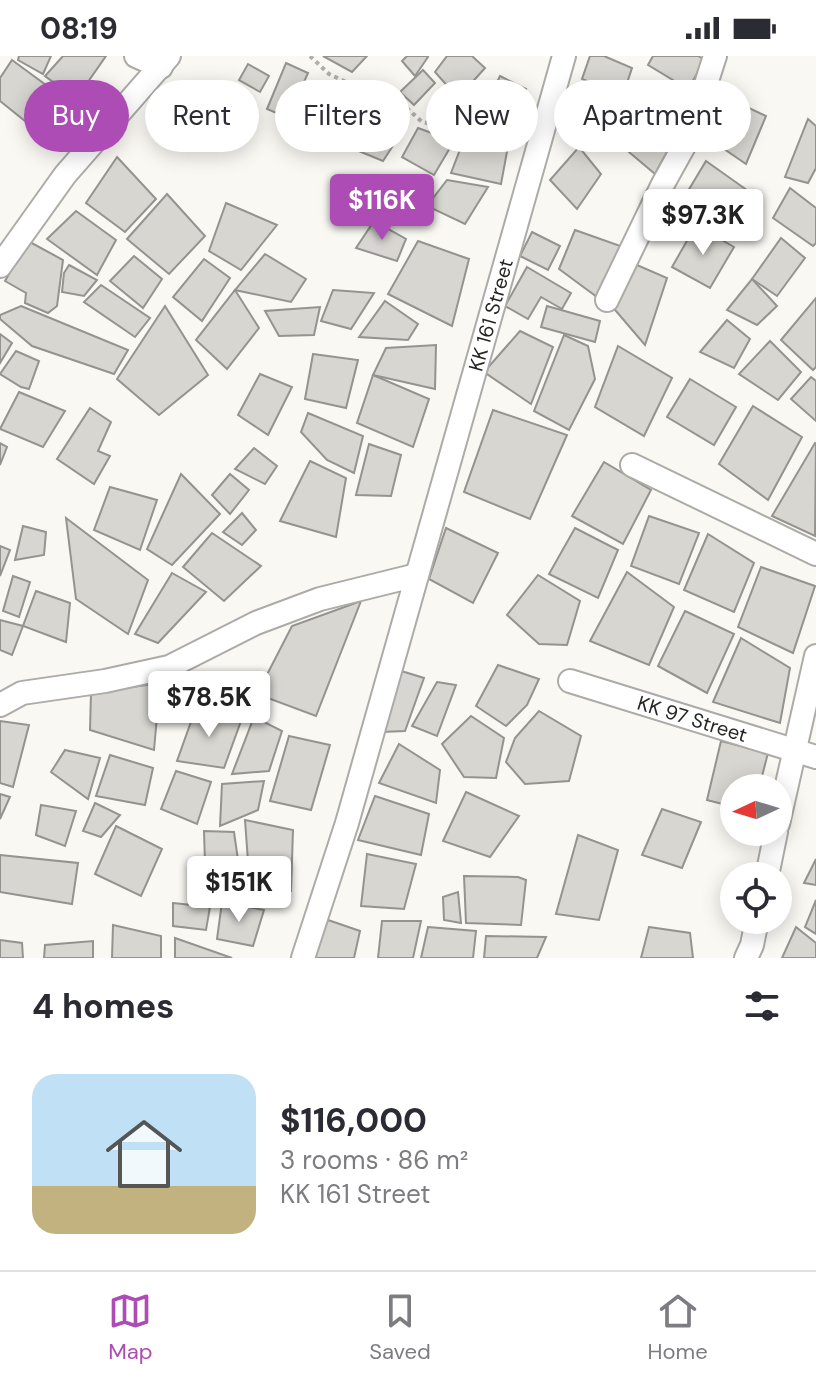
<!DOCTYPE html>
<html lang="en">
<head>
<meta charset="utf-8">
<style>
	:root { --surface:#fff; --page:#f2f2f3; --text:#2b2b33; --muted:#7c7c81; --line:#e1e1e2; --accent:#ac4cb4 }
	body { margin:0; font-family:"DM Sans",sans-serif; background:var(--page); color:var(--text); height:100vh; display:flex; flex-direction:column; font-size:30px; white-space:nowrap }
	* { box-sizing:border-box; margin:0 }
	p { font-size:26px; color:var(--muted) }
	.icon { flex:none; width:44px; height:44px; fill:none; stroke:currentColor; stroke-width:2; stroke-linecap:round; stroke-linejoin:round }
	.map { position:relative; height:902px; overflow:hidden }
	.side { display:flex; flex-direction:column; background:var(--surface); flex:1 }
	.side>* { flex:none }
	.hud { position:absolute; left:24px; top:24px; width:768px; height:72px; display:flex; gap:16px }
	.needle { width:52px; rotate:266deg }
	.fabs { position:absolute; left:720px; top:718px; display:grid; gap:16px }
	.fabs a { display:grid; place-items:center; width:72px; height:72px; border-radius:50%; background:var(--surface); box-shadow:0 4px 20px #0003; font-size:40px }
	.price { position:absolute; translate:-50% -68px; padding:0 18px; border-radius:8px; background:#fff; color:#222; font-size:26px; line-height:52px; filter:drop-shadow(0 2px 4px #0008) }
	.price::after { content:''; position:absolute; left:50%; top:48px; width:24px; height:18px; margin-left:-12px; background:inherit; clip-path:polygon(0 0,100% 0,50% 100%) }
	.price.selected { background:var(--accent); color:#fff }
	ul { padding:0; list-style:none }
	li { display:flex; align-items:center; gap:24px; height:200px; padding:0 32px }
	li+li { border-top:2px solid var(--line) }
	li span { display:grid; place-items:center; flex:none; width:224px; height:160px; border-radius:24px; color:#555 }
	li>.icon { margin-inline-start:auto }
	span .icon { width:96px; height:96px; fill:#fffc; stroke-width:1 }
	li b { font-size:34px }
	h2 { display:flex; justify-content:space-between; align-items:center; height:96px; padding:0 32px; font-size:34px }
	.chip { padding:0 28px; border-radius:36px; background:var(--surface); box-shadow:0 4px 20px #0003; font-size:28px; line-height:72px }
	.chip.selected { background:var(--accent); color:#fff }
	.status { display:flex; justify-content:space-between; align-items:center; height:56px; padding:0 40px; background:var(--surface); direction:ltr }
	.status svg { height:22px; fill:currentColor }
	.tab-bar { display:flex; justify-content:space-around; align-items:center; height:112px; border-top:2px solid var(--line); background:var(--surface); font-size:22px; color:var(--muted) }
	.tab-bar a { display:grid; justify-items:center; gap:4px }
	.tab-bar .selected { color:var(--accent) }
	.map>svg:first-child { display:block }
</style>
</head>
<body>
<div class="status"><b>08:19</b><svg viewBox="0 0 49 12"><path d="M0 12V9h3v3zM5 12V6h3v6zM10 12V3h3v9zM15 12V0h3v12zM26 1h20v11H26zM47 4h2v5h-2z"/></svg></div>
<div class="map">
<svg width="816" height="902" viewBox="0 0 816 902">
	<rect width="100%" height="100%" fill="#f9f8f3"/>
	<g fill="#d7d6d1" stroke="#94938f" stroke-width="2">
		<polygon points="19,0 51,0 43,18 18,4"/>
		<polygon points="63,0 106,0 76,43 45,20"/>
		<polygon points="323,0 367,0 352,16"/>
		<polygon points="407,0 426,0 428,1 415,20 402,5"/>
		<polygon points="447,0 472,0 485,12 458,42 435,16"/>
		<polygon points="590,0 604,0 632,12 623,39 582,23"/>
		<polygon points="653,0 698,0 705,4 688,33 648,9"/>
		<polygon points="12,4 65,43 40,77 0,45 0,22"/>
		<polygon points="286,7 308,17 288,62 267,53"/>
		<polygon points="248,8 269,20 260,36 239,24"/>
		<polygon points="423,14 435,27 414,49 400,36"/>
		<polygon points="500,20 526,33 512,61 486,48"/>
		<polygon points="730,43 766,60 746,108 708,82"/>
		<polygon points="808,63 816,70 816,112 808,127 785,121"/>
		<polygon points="367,66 398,82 383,105 339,87"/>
		<polygon points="634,67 675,81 655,118 617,86"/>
		<polygon points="418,72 454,85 434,119 402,101"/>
		<polygon points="466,78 509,85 501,128 451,117"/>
		<polygon points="579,91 601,118 577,153 550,124"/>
		<polygon points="117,101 156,143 125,176 86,147"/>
		<polygon points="706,105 751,137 727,181 679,150"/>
		<polygon points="447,124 488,131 465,168 427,150"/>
		<polygon points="790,132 816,152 816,187 813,190 773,162"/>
		<polygon points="167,138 205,180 169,218 127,183"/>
		<polygon points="226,147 277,169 241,214 209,195"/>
		<polygon points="76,155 116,184 97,219 47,183"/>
		<polygon points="374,165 406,183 397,205 356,192"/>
		<polygon points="696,169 734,191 710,232 672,211"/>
		<polygon points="575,174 626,192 597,241 559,213"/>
		<polygon points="532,176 560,190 548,214 520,200"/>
		<polygon points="781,182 805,202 777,240 752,223"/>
		<polygon points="28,185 63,204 57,250 48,257 25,247 26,237 5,225"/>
		<polygon points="418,185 469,203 452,270 388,238"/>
		<polygon points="265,198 306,223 291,246 235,234"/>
		<polygon points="134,200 162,223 143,252 110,225"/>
		<polygon points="204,203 230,222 202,265 173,241"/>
		<polygon points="630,206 667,222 645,289 610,248"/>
		<polygon points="69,209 97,224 84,240 62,236 64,217"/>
		<polygon points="527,211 571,237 562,253 541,241 528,263 505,250"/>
		<polygon points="752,223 777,250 757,269 727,254"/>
		<polygon points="101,229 150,262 135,281 84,246"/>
		<polygon points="235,234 259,272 227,313 196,284"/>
		<polygon points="333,234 374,237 351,273 321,265"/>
		<polygon points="816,242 816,311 813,314 781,284"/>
		<polygon points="385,245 418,268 408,284 359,281"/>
		<polygon points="21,250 128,294 114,318 32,290 0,263 0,259"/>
		<polygon points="165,250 208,319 159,359 117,323"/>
		<polygon points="547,250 600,265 595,286 541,271"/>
		<polygon points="320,251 314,279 279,280 265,255"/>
		<polygon points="727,264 750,283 734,312 700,296"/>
		<polygon points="520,275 553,291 531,348 484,316"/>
		<polygon points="0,278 12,287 0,307"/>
		<polygon points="564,279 588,290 595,323 569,374 534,355"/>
		<polygon points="770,285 801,316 778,344 739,318"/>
		<polygon points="436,289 435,333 373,319 386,292"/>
		<polygon points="618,290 672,322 644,380 595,351"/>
		<polygon points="16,295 39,305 29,333 21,331 0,318"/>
		<polygon points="313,298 358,304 346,352 305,343"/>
		<polygon points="260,318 292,331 268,379 238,359"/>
		<polygon points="373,319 429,343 413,391 357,367"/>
		<polygon points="811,321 816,325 816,365 791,343"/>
		<polygon points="690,323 736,351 714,389 667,361"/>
		<polygon points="19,336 65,355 43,391 0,373"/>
		<polygon points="753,350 802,381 768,444 719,408"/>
		<polygon points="90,352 111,366 98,395 110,400 94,428 57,403"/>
		<polygon points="493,354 567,379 530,463 464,436"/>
		<polygon points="308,357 363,380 354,417 327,404 301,376"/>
		<polygon points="0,387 7,391 0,409"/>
		<polygon points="815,387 816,388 815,480 772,460"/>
		<polygon points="369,388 401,399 391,440 356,439"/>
		<polygon points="254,392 277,410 265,428 235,413"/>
		<polygon points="310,405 346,422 336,481 280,465"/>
		<polygon points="604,406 651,434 623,488 572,460"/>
		<polygon points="181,418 220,458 172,509 147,493"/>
		<polygon points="230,418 249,434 230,458 212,439"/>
		<polygon points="110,431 157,444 140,494 94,474"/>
		<polygon points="242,457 256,474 242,489 223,476"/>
		<polygon points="649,460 699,477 679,528 631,510"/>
		<polygon points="66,462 148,524 128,578 76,543"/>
		<polygon points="23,470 46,476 44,499 15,504"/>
		<polygon points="446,472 498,497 473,547 429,523"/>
		<polygon points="575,472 618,494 598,542 549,518"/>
		<polygon points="212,477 261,510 224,545 183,511"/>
		<polygon points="708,478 754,507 734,556 684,534"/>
		<polygon points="0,490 10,494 0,520"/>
		<polygon points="761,511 815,530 793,597 738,571"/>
		<polygon points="627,516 674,551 649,609 590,585"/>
		<polygon points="172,517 206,536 158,587 135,578"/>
		<polygon points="538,519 580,545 567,589 539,588 507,559"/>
		<polygon points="13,520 30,526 19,561 3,555"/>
		<polygon points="36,535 70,547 66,586 23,570"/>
		<polygon points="361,545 316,660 257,638 292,570"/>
		<polygon points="685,555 734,578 707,637 658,610"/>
		<polygon points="0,564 23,570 12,599 0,594"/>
		<polygon points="741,582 790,612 780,667 713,646"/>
		<polygon points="498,609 539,623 527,649 506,670 476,650"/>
		<polygon points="398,614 424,622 405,675 382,676"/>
		<polygon points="437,626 456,629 437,680 412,670"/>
		<polygon points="160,627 154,694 90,674 91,637"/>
		<polygon points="197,649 241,665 224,712 177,705"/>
		<polygon points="539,655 581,680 569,725 525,728 506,706 515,682"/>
		<polygon points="471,660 504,682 496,722 464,721 442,688"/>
		<polygon points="254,661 282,675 269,715 232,718"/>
		<polygon points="0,665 29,669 13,731 0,727"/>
		<polygon points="289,680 330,689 311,754 270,745"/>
		<polygon points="721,685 768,697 759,732 734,732 734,751 707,744"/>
		<polygon points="399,688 440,714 436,747 379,727"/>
		<polygon points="65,694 100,702 88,743 51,716"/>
		<polygon points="110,699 153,712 145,749 96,740"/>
		<polygon points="176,715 211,726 197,768 161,753"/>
		<polygon points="264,725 258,754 220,770 222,728"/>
		<polygon points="466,736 519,760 490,801 443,785"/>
		<polygon points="0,738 10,741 0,763"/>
		<polygon points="375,740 429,758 421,799 358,784"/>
		<polygon points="95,747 120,759 101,781 83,775"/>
		<polygon points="41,749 76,755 65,790 36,779"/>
		<polygon points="662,753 701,766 682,812 642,799"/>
		<polygon points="245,764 293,774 291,835 250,833"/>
		<polygon points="116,770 162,793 141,840 95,818"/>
		<polygon points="204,775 234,776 238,804 205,808"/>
		<polygon points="578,779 618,794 599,864 556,858"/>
		<polygon points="367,798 416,808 404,853 361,850"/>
		<polygon points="0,799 78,807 72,848 0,836"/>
		<polygon points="816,803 816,829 804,827"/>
		<polygon points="464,820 518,821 526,824 521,869 466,867"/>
		<polygon points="458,836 461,867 444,864 443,841"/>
		<polygon points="816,844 816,878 805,871"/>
		<polygon points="222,846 264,854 253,890 217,883"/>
		<polygon points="173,847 210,851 206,874 173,870"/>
		<polygon points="328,864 360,875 354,902 311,902"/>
		<polygon points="382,865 421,865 413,902 378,902"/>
		<polygon points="113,869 161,880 161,902 112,902"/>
		<polygon points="428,871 476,875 473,902 421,902"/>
		<polygon points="649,871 690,877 693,902 641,902"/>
		<polygon points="796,871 816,887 816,902 782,902"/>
		<polygon points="486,880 546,881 537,902 484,902"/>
		<polygon points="175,882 232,902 175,902"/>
		<polygon points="0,884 22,887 23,902 0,902"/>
		<polygon points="93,885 93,902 44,902 45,889"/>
	</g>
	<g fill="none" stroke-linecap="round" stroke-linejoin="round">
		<g stroke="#acaba7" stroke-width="26">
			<g id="minor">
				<polyline points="136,0 161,11"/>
				<polyline points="0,210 65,119 169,0"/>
				<polyline points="607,244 663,128 689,81 715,0"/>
				<polyline points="632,409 816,498"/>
				<path id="s1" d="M570,625L816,701"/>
				<polyline points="0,649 22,637 105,625 169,611 256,567 320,543 417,519"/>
				<polyline points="778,768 816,600"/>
				<polyline points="767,820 776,776"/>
				<path id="s2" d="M303,902L347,767L564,0"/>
				<polyline points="746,902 752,889 757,864"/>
			</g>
		</g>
		<polyline stroke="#b0afab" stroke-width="4" stroke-dasharray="4 4" stroke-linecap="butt" points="310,0 329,18 363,34 396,42 422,66 457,72 486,73 519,78"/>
		<use href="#minor" stroke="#fff" stroke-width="22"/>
	</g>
	<g text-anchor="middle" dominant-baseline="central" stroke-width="7" stroke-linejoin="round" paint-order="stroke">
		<g font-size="20" fill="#252523" stroke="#fff">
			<text stroke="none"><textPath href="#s2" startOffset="670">KK 161 Street</textPath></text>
			<text stroke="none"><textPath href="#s1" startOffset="128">KK 97 Street</textPath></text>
		</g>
	</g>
</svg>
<div class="fabs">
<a><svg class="needle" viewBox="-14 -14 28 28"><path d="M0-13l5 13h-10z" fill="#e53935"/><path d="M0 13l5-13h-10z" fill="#7c7c81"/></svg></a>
<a><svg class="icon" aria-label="locate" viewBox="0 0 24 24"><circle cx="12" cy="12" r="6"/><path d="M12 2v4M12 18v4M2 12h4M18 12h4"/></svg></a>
</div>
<b class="price selected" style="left:382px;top:186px">$116K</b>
<b class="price" style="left:703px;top:201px">$97.3K</b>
<b class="price" style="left:209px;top:683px">$78.5K</b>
<b class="price" style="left:239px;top:868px">$151K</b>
<div class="hud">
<a class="chip selected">Buy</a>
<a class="chip">Rent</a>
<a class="chip">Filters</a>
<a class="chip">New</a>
<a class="chip">Apartment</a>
</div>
</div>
<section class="side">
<h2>4 homes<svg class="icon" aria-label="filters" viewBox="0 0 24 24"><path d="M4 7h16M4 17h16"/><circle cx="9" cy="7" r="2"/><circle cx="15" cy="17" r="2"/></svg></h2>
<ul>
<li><span style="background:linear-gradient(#bfe0f5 70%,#c2b280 0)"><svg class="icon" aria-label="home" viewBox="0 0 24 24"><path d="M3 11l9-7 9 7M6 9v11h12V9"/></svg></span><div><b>$116,000</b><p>3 rooms · 86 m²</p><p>KK 161 Street</p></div></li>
</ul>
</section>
<nav class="tab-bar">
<a class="selected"><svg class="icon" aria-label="map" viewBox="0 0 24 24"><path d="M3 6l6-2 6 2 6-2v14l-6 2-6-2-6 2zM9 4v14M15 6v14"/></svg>Map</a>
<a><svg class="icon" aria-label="saved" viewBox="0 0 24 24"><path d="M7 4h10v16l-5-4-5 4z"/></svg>Saved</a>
<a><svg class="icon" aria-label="home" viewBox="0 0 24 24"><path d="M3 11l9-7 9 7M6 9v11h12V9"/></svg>Home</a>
</nav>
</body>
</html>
